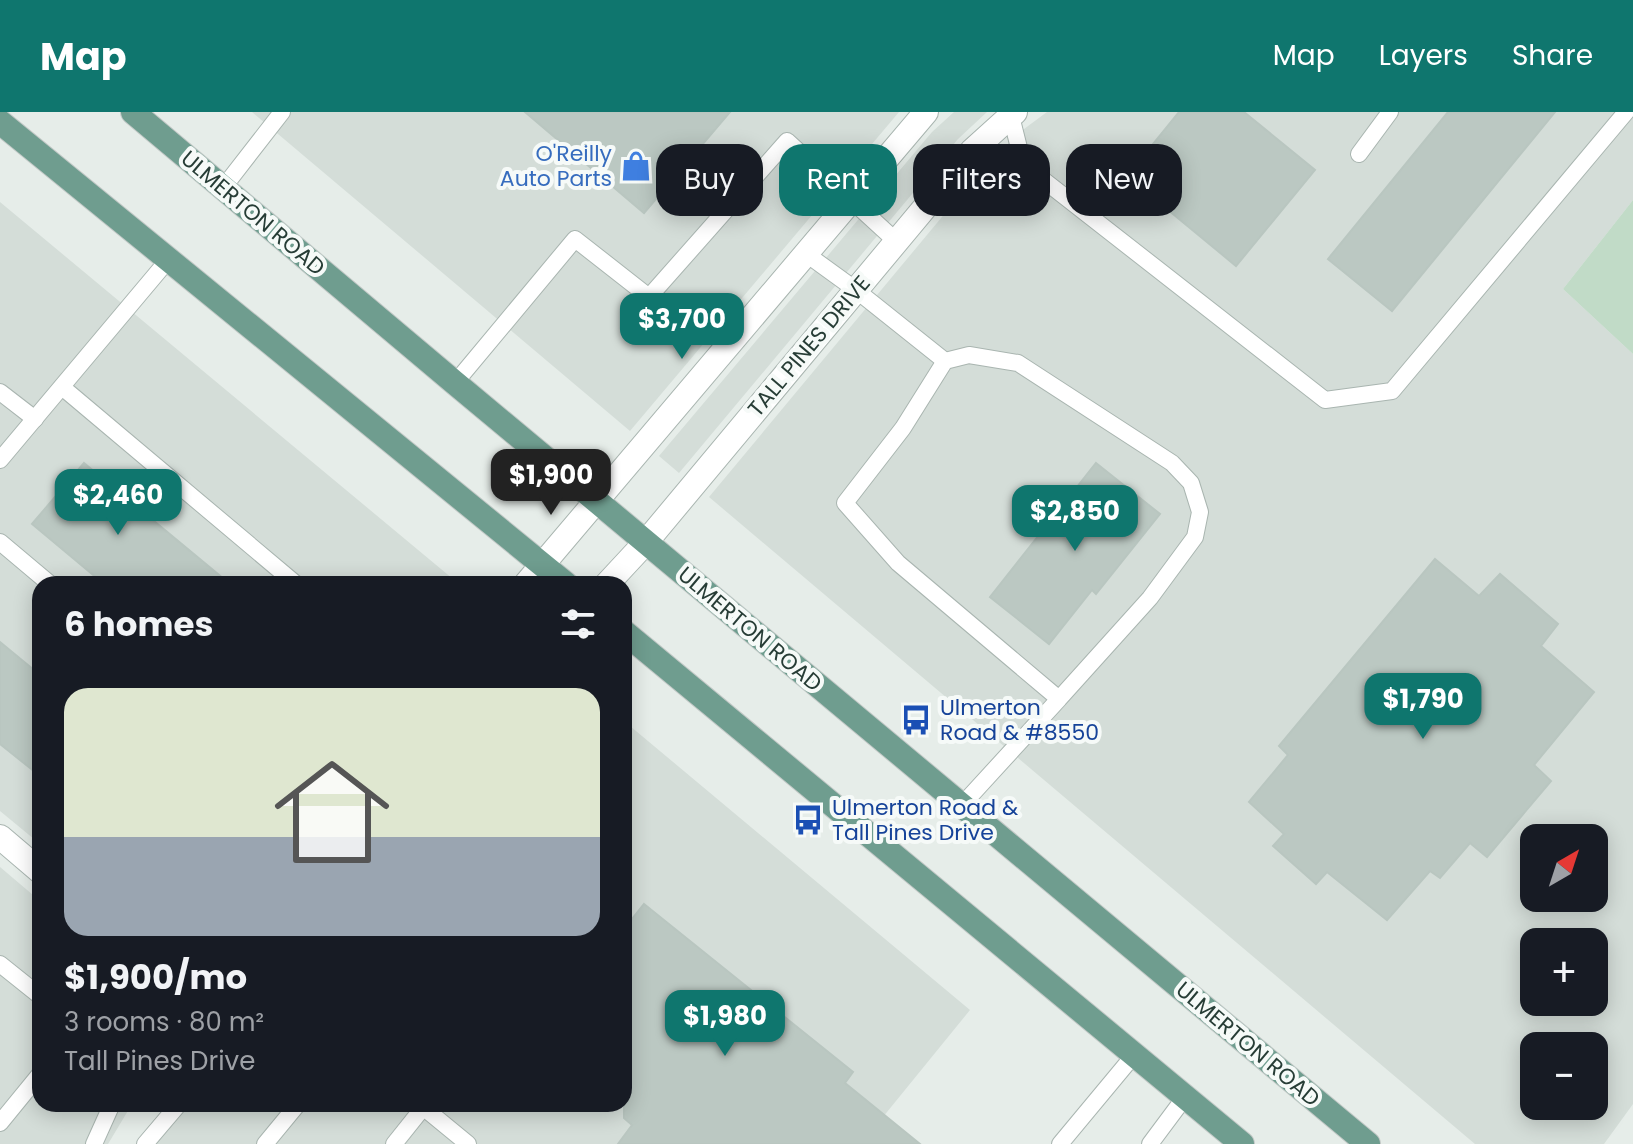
<!DOCTYPE html>
<html lang="en">
<head>
<meta charset="utf-8">
<style>
	:root { --surface:#171b24; --page:#20242c; --text:#f1f3f6; --muted:#9ea1a6; --line:#363941; --accent:#0f766e }
	body { margin:0; font-family:Poppins,sans-serif; background:var(--page); color:var(--text); height:100vh; display:flex; flex-direction:column; font-size:30px; white-space:nowrap }
	* { box-sizing:border-box; margin:0 }
	p { font-size:26px; color:var(--muted) }
	.icon { flex:none; width:44px; height:44px; fill:none; stroke:currentColor; stroke-width:2; stroke-linecap:round; stroke-linejoin:round }
	.map { position:relative; flex:1; overflow:hidden }
	.details { position:absolute; left:32px; top:464px; width:600px; height:536px; display:flex; flex-direction:column; background:var(--surface); border-radius:24px; box-shadow:0 4px 20px #0003 }
	.details>* { flex:none }
	.hud { position:absolute; left:656px; top:32px; width:760px; height:72px; display:flex; gap:16px }
	.needle { width:52px; rotate:39deg }
	.controls { position:absolute; left:1520px; top:712px; display:grid; gap:16px }
	.controls a { display:grid; place-items:center; width:88px; height:88px; border-radius:16px; background:var(--surface); box-shadow:0 4px 20px #0003; font-size:40px }
	.price { position:absolute; translate:-50% -68px; padding:0 18px; border-radius:16px; background:var(--accent); color:#fff; font-size:26px; line-height:52px; filter:drop-shadow(0 2px 4px #0008) }
	.price::after { content:''; position:absolute; left:50%; top:48px; width:24px; height:18px; margin-left:-12px; background:inherit; clip-path:polygon(0 0,100% 0,50% 100%) }
	.price.selected { background:#222; color:#fff }
	ul { padding:0; list-style:none }
	li { display:grid; align-content:center; gap:16px; height:424px; padding:0 32px }
	li+li { border-top:2px solid var(--line) }
	li span { display:grid; place-items:center; height:248px; border-radius:24px; color:#555 }
	li>.icon { margin-inline-start:auto }
	span .icon { width:144px; height:144px; fill:#fffc; stroke-width:1 }
	li b { font-size:34px }
	h2 { display:flex; justify-content:space-between; align-items:center; height:96px; padding:0 32px; font-size:34px }
	.tag { padding:0 28px; border-radius:24px; background:var(--surface); box-shadow:0 4px 20px #0003; font-size:28px; line-height:72px }
	.tag.selected { background:var(--accent); color:#fff }
	header { display:flex; align-items:center; gap:48px; box-sizing:border-box; height:112px; padding:0 40px; background:var(--accent); color:#fff }
	header strong { font-size:38px }
	nav { display:flex; gap:44px; margin-inline-start:auto; font-size:28px }
	.map>svg:first-child { display:block }
</style>
</head>
<body>
<header>
<strong>Map</strong>
<nav><a>Map</a><a>Layers</a><a>Share</a></nav>
</header>
<div class="map">
<svg width="1633" height="1032" viewBox="0 0 1633 1032">
	<rect width="100%" height="100%" fill="#e6ede9"/>
	<g fill="#d4ddd8" fill-rule="evenodd">
		<polygon points="252,0 899,0 630,319"/>
		<polygon points="954,0 987,0 958,27 679,361 659,344 932,20"/>
		<path d="M1047,0H1633V88L1563,177L1633,242V992L1604,1032H1475L709,385L986,52L1024,17ZM1534,726H1594V786H1534ZM1534,830H1594V890H1534ZM1534,934H1594V994H1534Z"/>
		<polygon points="0,90 459,472 40,472 40,732 0,699"/>
		<polygon points="624,609 970,898 861,1032 153,1032 177,992 624,992"/>
		<polygon points="0,755 40,789 40,992 132,992 108,1032 0,1032"/>
	</g>
	<polygon fill="#c1dbc7" points="1633,88 1633,242 1563,177"/>
	<g fill="#bbc8c2" stroke="#b9c6c0" stroke-width="2">
		<polygon points="525,0 730,0 644,101"/>
		<polygon points="1179,0 1244,0 1315,58 1236,154 1127,64"/>
		<polygon points="1448,0 1555,0 1392,199 1328,147"/>
		<polygon points="84,351 230,472 104,472 32,412"/>
		<polygon points="1096,351 1160,402 1096,482 1092,478 1049,532 990,485"/>
		<polygon points="1435,447 1479,484 1500,462 1558,512 1541,534 1594,580 1534,653 1551,669 1487,745 1470,731 1440,766 1430,759 1387,808 1327,760 1316,772 1273,734 1284,722 1249,690 1288,643 1279,634"/>
		<polygon points="0,530 40,563 40,664 0,632"/>
		<polygon points="644,792 853,960 845,971 920,1032 618,1032 632,1013 624,1006 624,817"/>
	</g>
	<g fill="none" stroke-linecap="round" stroke-linejoin="round">
		<g stroke="#a9b5b0" stroke-width="18">
			<g id="lane">
				<polyline points="1010,0 1023,52 1325,288 1392,279 1626,0"/>
				<polyline points="1359,42 1390,0"/>
				<polyline points="223,76 282,0"/>
				<polyline points="805,141 856,178 945,249"/>
				<polyline points="455,271 575,127 649,185 787,29 897,130"/>
				<polyline points="62,275 296,472"/>
				<polyline points="0,280 35,307"/>
				<polyline points="0,348 168,148"/>
				<polyline points="0,430 50,472"/>
				<polyline points="962,693 1059,587 898,451 845,391 903,316 945,249 969,243 1018,251 1172,351 1191,371 1200,400 1195,425 1150,486 1059,587"/>
				<polyline points="0,852 40,884"/>
				<polyline points="423,995 468,1032"/>
				<polyline points="0,1011 40,962"/>
				<polyline points="94,1032 112,992"/>
				<polyline points="145,1032 179,992"/>
				<polyline points="265,1032 298,992"/>
				<polyline points="394,1032 426,992"/>
				<polyline points="1060,1032 1134,943"/>
				<polyline points="1150,1032 1185,985"/>
			</g>
		</g>
		<g stroke="#a9b5b0" stroke-width="26">
			<g id="street">
				<polyline points="526,472 926,0"/>
				<polyline points="607,472 646,430 972,39 1015,0"/>
				<polyline points="0,725 40,759"/>
			</g>
		</g>
		<g stroke="#c3c9c7" stroke-width="26">
			<g id="primary">
				<polyline points="133,0 455,271 1368,1032"/>
				<polyline points="0,10 566,472"/>
				<polyline points="624,520 1242,1032"/>
			</g>
		</g>
		<use href="#lane" stroke="#fff" stroke-width="16"/>
		<use href="#street" stroke="#fff" stroke-width="24"/>
		<use href="#primary" stroke="#6f9d8f" stroke-width="24"/>
	</g>
	<defs>
		<g id="shop-bare" transform="scale(2.4)"><path d="M-5-2.5h2.3a2.7 3.5 0 0 1 5.4 0H5L5.5 6h-11ZM-1.5-2.5h3a1.5 2.3 0 0 0-3 0Z" fill="#3f7fe0" stroke="#f6faf8" stroke-width="2.5" paint-order="stroke"/></g>
		<g id="bus-bare" transform="scale(2.4)"><path d="M-5-6H5V4H4V6H2V4H-2V6H-4V4H-5ZM-3.5-4V0h7V-4ZM-3.5 1.2v1.5H-2V1.2ZM2 1.2v1.5H3.5V1.2Z" fill="#1a4fb4" stroke="#f6faf8" stroke-width="2.5" paint-order="stroke"/></g>
	</defs>
	<g fill-rule="evenodd">
		<use href="#shop-bare" x="636" y="54"/>
		<use href="#bus-bare" x="916" y="608"/>
		<use href="#bus-bare" x="808" y="708"/>
	</g>
	<g text-anchor="middle" dominant-baseline="central" stroke-width="8" stroke-linejoin="round" paint-order="stroke">
		<g font-size="22" fill="#366cbe" stroke="#f6faf8" text-anchor="end">
			<text x="612" y="41">O'Reilly<tspan x="612" dy="25">Auto Parts</tspan></text>
		</g>
		<g font-size="22" fill="#273d36" stroke="#f6faf8">
			<text transform="translate(253 101) rotate(40)">ULMERTON ROAD</text>
			<text transform="translate(809 234) rotate(-50)">TALL PINES DRIVE</text>
			<text transform="translate(750 517) rotate(40)">ULMERTON ROAD</text>
			<text transform="translate(1248 932) rotate(40)">ULMERTON ROAD</text>
		</g>
		<g font-size="22" fill="#164399" stroke="#f6faf8" text-anchor="start">
			<text x="940" y="595">Ulmerton<tspan x="940" dy="25">Road &amp; #8550</tspan></text>
			<text x="832" y="695">Ulmerton Road &amp;<tspan x="832" dy="25">Tall Pines Drive</tspan></text>
		</g>
	</g>
</svg>
<div class="controls">
<a><svg class="needle" viewBox="-14 -14 28 28"><path d="M0-13l5 13h-10z" fill="#e53935"/><path d="M0 13l5-13h-10z" fill="#9ea1a6"/></svg></a>
<a>+</a>
<a>−</a>
</div>
<b class="price" style="left:682px;top:249px">$3,700</b>
<b class="price selected" style="left:551px;top:405px">$1,900</b>
<b class="price" style="left:118px;top:425px">$2,460</b>
<b class="price" style="left:1075px;top:441px">$2,850</b>
<b class="price" style="left:1423px;top:629px">$1,790</b>
<b class="price" style="left:725px;top:946px">$1,980</b>
<div class="hud">
<a class="tag">Buy</a>
<a class="tag selected">Rent</a>
<a class="tag">Filters</a>
<a class="tag">New</a>
</div>
<section class="details">
<h2>6 homes<svg class="icon" aria-label="filters" viewBox="0 0 24 24"><path d="M4 7h16M4 17h16"/><circle cx="9" cy="7" r="2"/><circle cx="15" cy="17" r="2"/></svg></h2>
<ul>
<li><span style="background:linear-gradient(#dfe7d0 60%,#9aa5b1 0)"><svg class="icon" aria-label="home" viewBox="0 0 24 24"><path d="M3 11l9-7 9 7M6 9v11h12V9"/></svg></span><div><b>$1,900/mo</b><p>3 rooms · 80 m²</p><p>Tall Pines Drive</p></div></li>
</ul>
</section>
</div>
</body>
</html>
